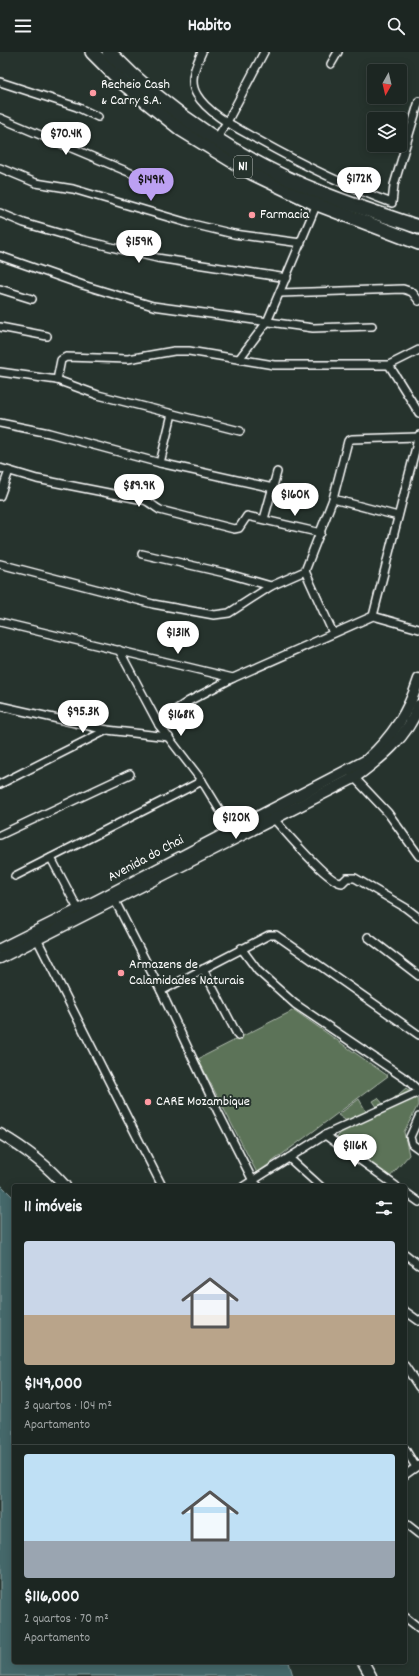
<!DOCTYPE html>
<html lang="pt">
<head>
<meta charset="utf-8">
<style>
	:root { --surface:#1c2622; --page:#252e2a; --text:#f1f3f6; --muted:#a0a5a5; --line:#3a4340; --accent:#bca0f2 }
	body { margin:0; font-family:Dekko,sans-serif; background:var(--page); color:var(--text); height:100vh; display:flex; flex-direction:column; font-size:15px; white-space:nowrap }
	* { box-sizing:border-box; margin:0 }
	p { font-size:13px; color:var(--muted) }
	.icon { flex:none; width:22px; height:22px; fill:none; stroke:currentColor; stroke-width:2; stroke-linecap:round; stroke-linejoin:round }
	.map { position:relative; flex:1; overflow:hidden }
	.sheet { position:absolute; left:12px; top:1132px; width:395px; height:480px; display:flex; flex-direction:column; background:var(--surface); border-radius:4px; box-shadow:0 2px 10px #0003,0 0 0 1px var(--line) }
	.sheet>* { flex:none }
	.needle { width:26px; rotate:188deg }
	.controls { position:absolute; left:367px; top:12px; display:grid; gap:8px }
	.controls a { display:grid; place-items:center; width:40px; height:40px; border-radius:4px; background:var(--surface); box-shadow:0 2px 10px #0003,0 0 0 1px var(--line); font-size:20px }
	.price { position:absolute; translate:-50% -34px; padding:0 9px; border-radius:14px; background:#fff; color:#222; font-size:13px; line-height:26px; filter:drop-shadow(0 1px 2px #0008) }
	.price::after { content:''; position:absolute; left:50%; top:24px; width:12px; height:9px; margin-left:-6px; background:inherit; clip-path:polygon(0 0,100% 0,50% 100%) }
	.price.current { background:var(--accent); color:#111 }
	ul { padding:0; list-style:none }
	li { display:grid; align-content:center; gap:8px; height:212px; padding:0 12px }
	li+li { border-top:1px solid var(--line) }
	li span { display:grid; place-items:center; height:124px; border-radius:4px; color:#555 }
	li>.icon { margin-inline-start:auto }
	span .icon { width:72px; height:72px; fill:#fffc; stroke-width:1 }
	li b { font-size:17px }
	h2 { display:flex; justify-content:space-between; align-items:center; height:48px; padding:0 12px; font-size:17px }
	header { display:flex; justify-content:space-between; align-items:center; height:52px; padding:0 12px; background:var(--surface); font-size:18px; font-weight:800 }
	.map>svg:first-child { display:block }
</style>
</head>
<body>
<header><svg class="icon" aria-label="menu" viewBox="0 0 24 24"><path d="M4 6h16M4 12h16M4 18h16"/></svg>Habito<svg class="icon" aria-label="search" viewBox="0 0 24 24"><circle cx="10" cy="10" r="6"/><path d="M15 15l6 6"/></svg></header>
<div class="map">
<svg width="419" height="1624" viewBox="0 0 419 1624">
	<rect width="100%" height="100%" fill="#26332d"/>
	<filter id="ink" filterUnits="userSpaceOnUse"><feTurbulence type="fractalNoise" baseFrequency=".025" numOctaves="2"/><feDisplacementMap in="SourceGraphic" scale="8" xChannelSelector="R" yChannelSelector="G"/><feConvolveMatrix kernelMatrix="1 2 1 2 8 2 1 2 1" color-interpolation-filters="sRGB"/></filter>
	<g filter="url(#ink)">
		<g fill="#5c7358" stroke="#aeb9ac">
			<polygon points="294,958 388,1024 257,1121 198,1007"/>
			<polygon points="406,1036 417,1045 418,1053 404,1080 409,1103 389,1126 373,1117 363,1105 342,1093 336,1087 348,1070 338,1063 359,1047 367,1061 377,1055 373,1049 378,1046 385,1054"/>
		</g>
		<polygon fill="#44686a" stroke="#8fa4a6" points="0,1132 14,1146 14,1610 289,1610 293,1624 0,1624"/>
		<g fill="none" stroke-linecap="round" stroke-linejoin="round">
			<g stroke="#fff" stroke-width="10">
				<g id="street">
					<path d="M202,0C196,13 188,29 197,43C208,62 239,77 258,88C301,112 345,134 392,151L394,133L419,49"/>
					<polyline points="331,12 338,0"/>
					<polyline points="0,30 77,55 98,65"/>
					<polyline points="0,66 138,124"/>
					<polyline points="215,89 227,70 264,0"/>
					<polyline points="0,116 36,131 73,137 188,171 234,182 301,191"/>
					<polyline points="0,161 24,171 82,188 157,206 287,226"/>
					<polyline points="0,204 83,233 153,254 313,276 372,274"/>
					<polyline points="0,237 32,247"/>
					<polyline points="280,241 403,237 412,240 419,249"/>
					<polyline points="0,275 47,284"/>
					<polyline points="239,307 267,270 318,149"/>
					<polyline points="389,313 419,361"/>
					<polyline points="0,320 57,328 98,343 240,379"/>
					<polyline points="57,328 61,308 66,305 128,307 174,299 189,299 274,313 389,313 419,298"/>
					<polyline points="0,371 49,381 160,411 273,436"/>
					<polyline points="160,411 172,362"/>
					<path d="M0,416L37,427L144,448C150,450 154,455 160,458L234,477L239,476L247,464L321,481"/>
					<polyline points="0,444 9,419"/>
					<polyline points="333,447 398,464"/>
					<polyline points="264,467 277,420"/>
					<polyline points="142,502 225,521 271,534"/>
					<polyline points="0,512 153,552 214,563 229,561 271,534 305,519 333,447 348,389 352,387 418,385"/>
					<polyline points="305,519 333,581"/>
					<polyline points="373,564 419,383"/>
					<polyline points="0,570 233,626"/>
					<polyline points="119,598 159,673 202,729 232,778"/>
					<polyline points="0,654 107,678 169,685"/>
					<polyline points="159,673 171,661 189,649 233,626 373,564 419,577"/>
					<polyline points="352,723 388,761 419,804"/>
					<polyline points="0,732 107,678"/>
					<path d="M273,766C283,777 329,832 342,831L347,826H355L406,856L419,866"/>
					<polyline points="0,783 130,722"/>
					<polyline points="51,806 78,857"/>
					<polyline points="15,824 202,729"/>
					<polyline points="114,847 161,939 218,1060 253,1129 258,1134"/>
					<polyline points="368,885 419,924"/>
					<polyline points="37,887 162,1134"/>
					<polyline points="241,896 258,919 295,952 406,1027 419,1039"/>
					<polyline points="203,917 238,984"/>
					<polyline points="161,939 269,883 276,883 419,983"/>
					<polyline points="419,1065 410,1085 412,1092 419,1097"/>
					<polyline points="325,1083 396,1134"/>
					<polyline points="289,1106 320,1134"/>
					<polyline points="244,1134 325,1083 419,1040"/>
					<polyline points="405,1140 419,1150"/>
					<polyline points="405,1202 419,1213"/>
					<polyline points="405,1259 419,1269"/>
					<polyline points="405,1314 419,1335"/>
					<polyline points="405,1397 416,1415"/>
					<polyline points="405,1423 419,1413"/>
					<polyline points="405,1471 419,1482"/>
					<polyline points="405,1565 419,1576"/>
				</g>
			</g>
			<g stroke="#fff" stroke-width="13">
				<g id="secondary">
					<path d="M0,897L98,848L367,708C393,684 408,661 419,627"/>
					<path d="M0,906L354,726C380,707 408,685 419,653"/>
					<path d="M0,1082C24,1096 47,1113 65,1134"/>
					<polyline points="363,1610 371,1624"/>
				</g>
			</g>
			<g stroke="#fff" stroke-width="16">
				<g id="highway">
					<polyline points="92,0 123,31 182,78 252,121 317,152 419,191"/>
					<path d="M109,0C168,61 243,110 322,141C354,154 386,164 419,175"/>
				</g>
			</g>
			<use href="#street" stroke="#26332d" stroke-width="7"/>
			<use href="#secondary" stroke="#26332d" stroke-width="10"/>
			<use href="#highway" stroke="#26332d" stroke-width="13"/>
		</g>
	</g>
	<g fill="#ff9aa2" stroke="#26332d" stroke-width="1.5">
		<circle cx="93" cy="41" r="4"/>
		<circle cx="252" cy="163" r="4"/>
		<circle cx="121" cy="921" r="4"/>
		<circle cx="148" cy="1050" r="4"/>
	</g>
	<g text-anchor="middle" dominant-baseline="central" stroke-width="4" stroke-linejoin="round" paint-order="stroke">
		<rect fill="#26332d" stroke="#bec2c0" stroke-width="1" x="234" y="104" width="18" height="22" rx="3"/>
		<g font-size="13" font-weight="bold" fill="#fff">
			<text x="243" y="115">N1</text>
		</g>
		<g font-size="14" fill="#fff" stroke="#26332d" text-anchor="start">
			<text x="101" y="33">Recheio Cash<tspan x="101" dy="16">&amp; Carry S.A.</tspan></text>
			<text x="260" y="163">Farmacia</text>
			<text x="129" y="913">Armazens de<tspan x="129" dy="16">Calamidades Naturais</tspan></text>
			<text x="156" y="1050">CARE Mozambique</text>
		</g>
		<g font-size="14" fill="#fff" stroke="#26332d">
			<text transform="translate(146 807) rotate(-28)">Avenida do Chai</text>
		</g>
	</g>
</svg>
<div class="controls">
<a><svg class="needle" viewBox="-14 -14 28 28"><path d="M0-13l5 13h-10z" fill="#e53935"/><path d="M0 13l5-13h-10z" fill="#a0a5a5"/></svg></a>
<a><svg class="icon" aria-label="layers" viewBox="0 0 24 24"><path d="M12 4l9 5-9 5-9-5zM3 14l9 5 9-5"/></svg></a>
</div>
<b class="price" style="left:66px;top:104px">$70.4K</b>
<b class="price" style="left:359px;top:149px">$172K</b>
<b class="price current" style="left:151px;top:150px">$149K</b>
<b class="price" style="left:139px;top:212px">$159K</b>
<b class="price" style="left:139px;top:456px">$89.9K</b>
<b class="price" style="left:295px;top:465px">$160K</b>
<b class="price" style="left:178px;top:603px">$131K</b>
<b class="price" style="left:83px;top:682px">$95.3K</b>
<b class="price" style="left:181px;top:685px">$168K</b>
<b class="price" style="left:236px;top:788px">$120K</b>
<b class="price" style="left:355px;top:1116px">$116K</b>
<section class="sheet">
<h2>11 imóveis<svg class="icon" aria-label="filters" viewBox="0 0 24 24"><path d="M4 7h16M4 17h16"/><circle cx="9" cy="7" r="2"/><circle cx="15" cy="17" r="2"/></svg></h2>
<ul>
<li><span style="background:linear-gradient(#c9d6e8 60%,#b9a48a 0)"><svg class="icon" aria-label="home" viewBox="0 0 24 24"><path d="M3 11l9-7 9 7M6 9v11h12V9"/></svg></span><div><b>$149,000</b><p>3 quartos · 104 m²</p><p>Apartamento</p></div></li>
<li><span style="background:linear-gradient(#bfe0f5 70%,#9aa5b1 0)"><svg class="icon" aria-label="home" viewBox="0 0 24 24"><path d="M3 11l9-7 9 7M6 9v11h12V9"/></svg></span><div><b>$116,000</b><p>2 quartos · 70 m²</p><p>Apartamento</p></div></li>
</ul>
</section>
</div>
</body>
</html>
